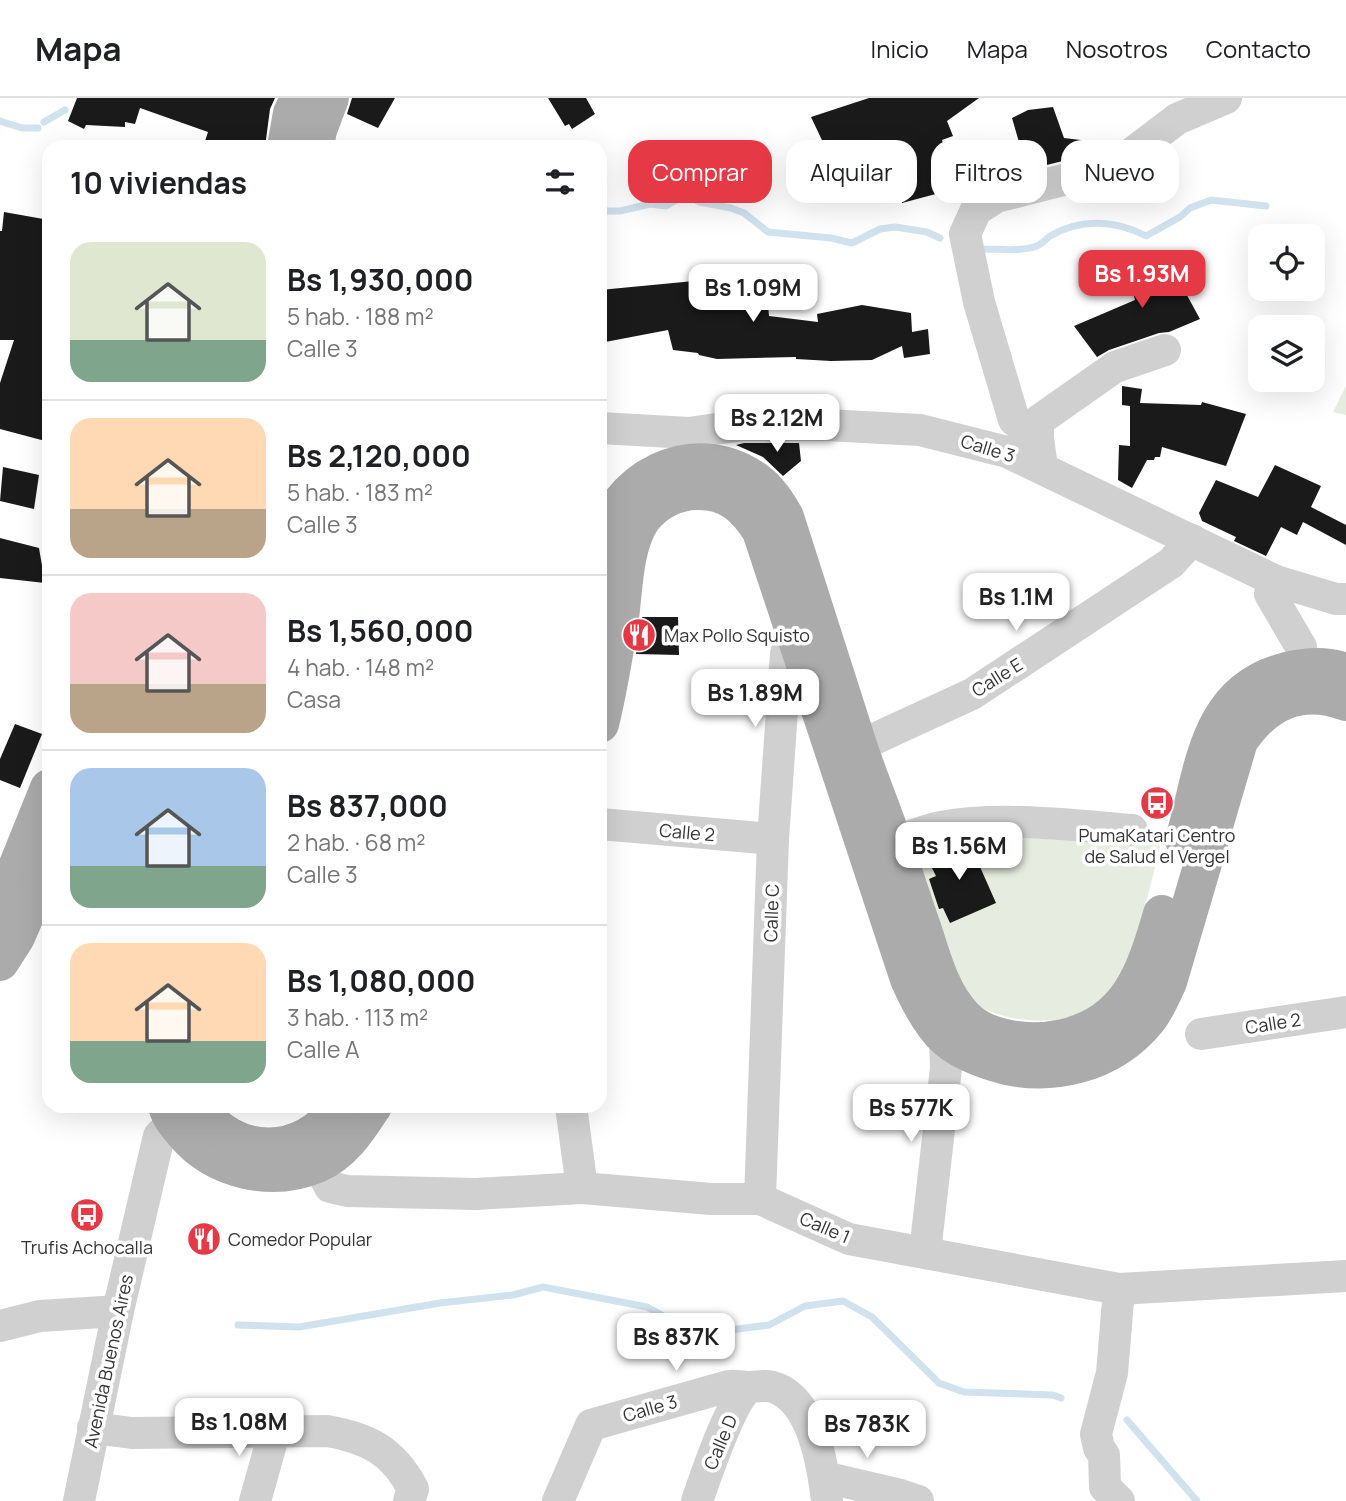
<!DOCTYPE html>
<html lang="es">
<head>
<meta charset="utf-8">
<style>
	:root { --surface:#fff; --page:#f6f6f6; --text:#202124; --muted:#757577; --line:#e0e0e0; --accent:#e63946 }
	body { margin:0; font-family:Manrope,sans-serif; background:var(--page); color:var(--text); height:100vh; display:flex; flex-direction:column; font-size:26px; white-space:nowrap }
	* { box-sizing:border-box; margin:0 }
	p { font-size:23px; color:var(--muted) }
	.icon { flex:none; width:38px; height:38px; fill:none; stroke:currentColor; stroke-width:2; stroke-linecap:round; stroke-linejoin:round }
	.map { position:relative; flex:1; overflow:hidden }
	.side { position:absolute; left:42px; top:42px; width:565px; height:973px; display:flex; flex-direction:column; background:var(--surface); border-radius:21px; box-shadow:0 7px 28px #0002 }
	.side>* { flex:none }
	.guide { position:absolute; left:628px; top:42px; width:612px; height:63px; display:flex; gap:14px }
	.controls { position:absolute; left:1248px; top:126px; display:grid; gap:14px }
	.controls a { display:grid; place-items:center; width:77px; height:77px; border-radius:14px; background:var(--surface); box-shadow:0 7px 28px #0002; font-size:35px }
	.price { position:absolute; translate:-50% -60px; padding:0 16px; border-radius:14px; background:#fff; color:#222; font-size:23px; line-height:46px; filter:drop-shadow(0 2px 4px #0008) }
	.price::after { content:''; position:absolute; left:50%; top:42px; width:21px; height:16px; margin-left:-10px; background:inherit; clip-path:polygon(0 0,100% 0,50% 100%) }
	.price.on { background:var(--accent); color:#fff }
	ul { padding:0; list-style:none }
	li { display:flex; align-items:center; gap:21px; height:175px; padding:0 28px }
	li+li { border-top:2px solid var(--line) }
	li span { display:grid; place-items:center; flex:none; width:196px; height:140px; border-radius:21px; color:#555 }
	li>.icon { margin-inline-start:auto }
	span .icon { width:84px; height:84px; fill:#fffc; stroke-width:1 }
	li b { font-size:30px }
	h2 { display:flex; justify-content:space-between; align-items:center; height:84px; padding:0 28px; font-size:30px }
	.chip { padding:0 24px; border-radius:21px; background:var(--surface); box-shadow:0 7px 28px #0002; font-size:24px; line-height:63px }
	.chip.on { background:var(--accent); color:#fff }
	header { display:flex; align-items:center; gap:42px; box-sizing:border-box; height:98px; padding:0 35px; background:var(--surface); border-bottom:2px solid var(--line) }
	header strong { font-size:33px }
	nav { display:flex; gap:38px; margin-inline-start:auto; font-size:24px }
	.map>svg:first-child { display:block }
</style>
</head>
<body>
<header>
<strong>Mapa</strong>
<nav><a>Inicio</a><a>Mapa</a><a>Nosotros</a><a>Contacto</a></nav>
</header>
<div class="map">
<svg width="1346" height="1403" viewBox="0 0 1346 1403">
	<rect width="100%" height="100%" fill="#fff"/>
	<g fill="#e6ecdf">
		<polygon points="1346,288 1346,317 1333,314"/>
		<path d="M987,736L1162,740C1150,786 1130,899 1084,919C1075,922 1061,921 1051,922C1020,925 996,917 968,904L914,763L916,748Z"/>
	</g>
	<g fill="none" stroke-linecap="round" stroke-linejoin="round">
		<g stroke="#cfe2ee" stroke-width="7">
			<polyline points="0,23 22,30 38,30"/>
			<polyline points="44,24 65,12"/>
			<polyline points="600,113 620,113 650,106 666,108 685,97 700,104 731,110 744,115 768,134 831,140 852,145 880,131 895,129 927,134 940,140"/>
			<path d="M982,151C999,151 1021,154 1037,148C1042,146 1046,141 1050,138C1081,120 1116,122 1146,138L1180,119L1190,110L1211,102L1266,108"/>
			<polyline points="238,1227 299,1229 440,1205 513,1197 543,1189 647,1209 678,1226 722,1233 769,1227 805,1208 843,1203 872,1219 939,1285 964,1294 1053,1297 1061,1300"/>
			<polyline points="1127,1322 1197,1403"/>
		</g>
	</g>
	<g fill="#1a1a1a">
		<polygon points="77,0 275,0 270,11 265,49 203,49 208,34 140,10 135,26 125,24 125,29 86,27 84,31 68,23"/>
		<polygon points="352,0 395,0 378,30 347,16"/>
		<polygon points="548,0 586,0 595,16 572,31 569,26 565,28"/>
		<polygon points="869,0 979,0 947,23 953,38 942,42 956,85 946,90 947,93 902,105 898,65 863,79 850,47 829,57 811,19"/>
		<polygon points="1053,9 1064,40 1114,46 1106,52 1027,72 1012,20 1028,12"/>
		<polygon points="4,114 49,122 49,344 0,331 0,285 14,242 0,242 0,133 2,133"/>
		<polygon points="1166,159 1200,221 1169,234 1159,235 1109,252 1097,259 1074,228 1135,202 1128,174"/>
		<polygon points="715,181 750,191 758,190 767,195 769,218 818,224 817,216 862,207 911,215 912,234 928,231 930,256 904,260 902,248 872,262 831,263 796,261 796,259 717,261 699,257 698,255 673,252 668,232 600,245 600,192"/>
		<polygon points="1122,288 1142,291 1140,305 1201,307 1202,304 1246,316 1226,368 1162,349 1160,359 1155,359 1154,362 1147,362 1132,390 1118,382 1119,347 1130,348 1130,308 1122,307"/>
		<polygon points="744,345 799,345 801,363 783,378 763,359 736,347"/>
		<polygon points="1275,367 1321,388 1311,409 1346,427 1346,447 1303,424 1297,437 1281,429 1266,458 1234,443 1236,439 1202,423 1199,415 1216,382 1258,399"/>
		<polygon points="3,369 39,377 34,411 0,403"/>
		<polygon points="0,440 39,450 45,485 0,480"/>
		<polygon points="642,519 678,519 679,557 636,556"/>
		<polygon points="15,626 42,636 20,690 0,682 0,661"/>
		<polygon points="969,744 996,805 950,825 943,810 939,811 929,781 936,778 928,762 936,759 933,750"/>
	</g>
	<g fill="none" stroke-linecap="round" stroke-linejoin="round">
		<g stroke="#d0d0d0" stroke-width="32">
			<polyline points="600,330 689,335 743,327 826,327 920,332 1007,354 1276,483 1336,501 1346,501"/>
			<polyline points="1038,340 1038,323 1115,269 1165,252"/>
			<polyline points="1042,370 1038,340 1014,322 979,204 965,136 976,112 996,99 1114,69 1177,21 1226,0"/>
			<polyline points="1276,483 1270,496 1301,549 1303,569"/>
			<polyline points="859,648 972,596 1171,465 1192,442"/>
			<polyline points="600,726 773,741"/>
			<path d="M894,744C909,739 925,732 941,729C1001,718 1071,727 1132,732"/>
			<polyline points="1201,936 1346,914"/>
			<polyline points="571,1008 582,1090"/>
			<polyline points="317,1065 330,1089 347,1093 476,1096 582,1090 711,1101 760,1101 849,1141 1119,1191 1346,1178"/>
			<polyline points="760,1101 773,741 786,556 793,532"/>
			<polyline points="925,1154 946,970 945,940"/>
			<polyline points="0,1228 40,1218 118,1213"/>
			<path d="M93,1330L132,1335L327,1333C367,1340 393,1352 413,1391L409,1403"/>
			<polyline points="824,1379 897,1396 918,1403"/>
			<polyline points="79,1403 118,1213 159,1038 174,1024"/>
			<polyline points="255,1403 275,1332"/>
			<path d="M558,1403L591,1327L729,1288C736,1287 743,1289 750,1289C759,1289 767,1286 776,1290C814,1305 823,1368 827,1403"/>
			<path d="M697,1403C706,1378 730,1304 749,1289"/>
			<polyline points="1119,1403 1105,1389 1104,1357 1099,1350 1096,1336 1112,1275 1119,1191"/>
		</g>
		<g stroke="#ababab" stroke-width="38">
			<polyline points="286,49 292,15 299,0"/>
			<polyline points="315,49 318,32 330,0"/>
			<path d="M600,451C613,381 693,338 755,382C769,392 777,405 785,419C810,495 833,571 858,647C869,681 883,713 894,747C904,775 913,804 923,832C933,863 941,894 963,918C986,943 1031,947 1063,940C1129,926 1145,874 1162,816"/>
			<path d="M600,626C609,590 614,556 620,520C624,489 624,448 642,421C655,404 676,393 697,393C728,392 746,409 761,433L909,881C917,899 931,927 946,940C958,951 977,959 993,964C1048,982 1111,967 1148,921C1157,910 1162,896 1168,884L1239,643C1265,604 1300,587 1346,604"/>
			<path d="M1184,742C1204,674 1205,593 1287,573C1307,568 1327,567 1346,574"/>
			<polyline points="0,811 49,690"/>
			<polyline points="0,864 16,839 49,763"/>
			<path d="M167,1008C170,1019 177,1027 184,1035C216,1073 272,1085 317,1066C343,1055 358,1031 373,1008"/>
			<path d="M198,1008C232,1062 305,1062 339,1008"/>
		</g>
	</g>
	<defs>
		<g id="restaurant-disc" transform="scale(1.75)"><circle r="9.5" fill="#e63946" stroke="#fff"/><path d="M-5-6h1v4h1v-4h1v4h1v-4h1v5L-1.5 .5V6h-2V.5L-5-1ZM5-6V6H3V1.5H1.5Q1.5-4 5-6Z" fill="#fff"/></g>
		<g id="bus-disc" transform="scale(1.75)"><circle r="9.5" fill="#e63946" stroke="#fff"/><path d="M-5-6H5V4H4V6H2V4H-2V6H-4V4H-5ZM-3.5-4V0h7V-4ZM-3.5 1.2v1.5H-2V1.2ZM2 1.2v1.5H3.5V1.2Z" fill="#fff"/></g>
	</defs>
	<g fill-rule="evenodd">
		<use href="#restaurant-disc" x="639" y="537"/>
		<use href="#bus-disc" x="1157" y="705"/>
		<use href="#bus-disc" x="87" y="1117"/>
		<use href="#restaurant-disc" x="204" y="1141"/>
	</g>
	<g text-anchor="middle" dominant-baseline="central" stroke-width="7" stroke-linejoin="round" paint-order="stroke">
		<g font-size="18" fill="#333" stroke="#fff">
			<text transform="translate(988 350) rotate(17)">Calle 3</text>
			<text transform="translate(997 579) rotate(-32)">Calle E</text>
			<text transform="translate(687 734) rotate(5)">Calle 2</text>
			<text transform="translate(771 815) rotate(-88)">Calle C</text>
			<text transform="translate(1273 925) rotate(-9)">Calle 2</text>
			<text transform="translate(825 1129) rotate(23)">Calle 1</text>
			<text transform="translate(108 1263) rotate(-78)">Avenida Buenos Aires</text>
			<text transform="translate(650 1310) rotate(-16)">Calle 3</text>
			<text transform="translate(720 1344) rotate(-67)">Calle D</text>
		</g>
		<g font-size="18" fill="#333" stroke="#fff" text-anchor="start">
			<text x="664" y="537">Max Pollo Squisto</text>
			<text x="1157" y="737" text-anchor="middle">PumaKatari Centro<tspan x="1157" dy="21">de Salud el Vergel</tspan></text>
			<text x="228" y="1141">Comedor Popular</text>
			<text x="87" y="1149" text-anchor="middle">Trufis Achocalla</text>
		</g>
	</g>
</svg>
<div class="controls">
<a><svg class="icon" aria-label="locate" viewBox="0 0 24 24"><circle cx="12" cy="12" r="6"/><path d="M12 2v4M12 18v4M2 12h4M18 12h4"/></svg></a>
<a><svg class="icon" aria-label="layers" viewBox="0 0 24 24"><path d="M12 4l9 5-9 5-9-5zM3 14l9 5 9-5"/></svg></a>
</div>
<b class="price on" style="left:1142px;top:212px">Bs 1.93M</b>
<b class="price" style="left:753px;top:226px">Bs 1.09M</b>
<b class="price" style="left:777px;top:356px">Bs 2.12M</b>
<b class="price" style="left:1016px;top:535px">Bs 1.1M</b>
<b class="price" style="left:755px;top:631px">Bs 1.89M</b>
<b class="price" style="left:959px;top:784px">Bs 1.56M</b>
<b class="price" style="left:911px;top:1046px">Bs 577K</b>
<b class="price" style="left:676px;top:1275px">Bs 837K</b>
<b class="price" style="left:239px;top:1360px">Bs 1.08M</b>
<b class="price" style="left:867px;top:1362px">Bs 783K</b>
<div class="guide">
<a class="chip on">Comprar</a>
<a class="chip">Alquilar</a>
<a class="chip">Filtros</a>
<a class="chip">Nuevo</a>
</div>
<section class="side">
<h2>10 viviendas<svg class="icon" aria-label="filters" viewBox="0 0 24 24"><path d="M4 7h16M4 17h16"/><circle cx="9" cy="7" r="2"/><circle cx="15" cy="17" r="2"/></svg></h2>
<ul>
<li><span style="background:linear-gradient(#dfe7d0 70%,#7fa58c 0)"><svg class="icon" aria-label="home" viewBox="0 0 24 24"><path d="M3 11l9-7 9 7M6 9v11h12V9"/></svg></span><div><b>Bs 1,930,000</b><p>5 hab. · 188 m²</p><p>Calle 3</p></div></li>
<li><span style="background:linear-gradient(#ffd9b3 65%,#b9a48a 0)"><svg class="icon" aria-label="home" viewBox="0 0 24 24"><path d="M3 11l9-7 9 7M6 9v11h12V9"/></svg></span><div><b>Bs 2,120,000</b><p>5 hab. · 183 m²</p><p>Calle 3</p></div></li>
<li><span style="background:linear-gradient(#f6c9c9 65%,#b9a48a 0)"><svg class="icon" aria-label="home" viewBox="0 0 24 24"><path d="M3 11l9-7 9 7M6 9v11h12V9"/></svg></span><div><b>Bs 1,560,000</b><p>4 hab. · 148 m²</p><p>Casa</p></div></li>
<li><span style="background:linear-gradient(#a9c7e8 70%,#7fa58c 0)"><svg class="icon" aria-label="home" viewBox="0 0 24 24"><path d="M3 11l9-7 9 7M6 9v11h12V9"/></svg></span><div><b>Bs 837,000</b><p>2 hab. · 68 m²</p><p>Calle 3</p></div></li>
<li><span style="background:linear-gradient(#ffd9b3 70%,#7fa58c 0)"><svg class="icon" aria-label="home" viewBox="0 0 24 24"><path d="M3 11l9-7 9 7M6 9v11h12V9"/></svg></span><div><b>Bs 1,080,000</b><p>3 hab. · 113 m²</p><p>Calle A</p></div></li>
</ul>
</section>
</div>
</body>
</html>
